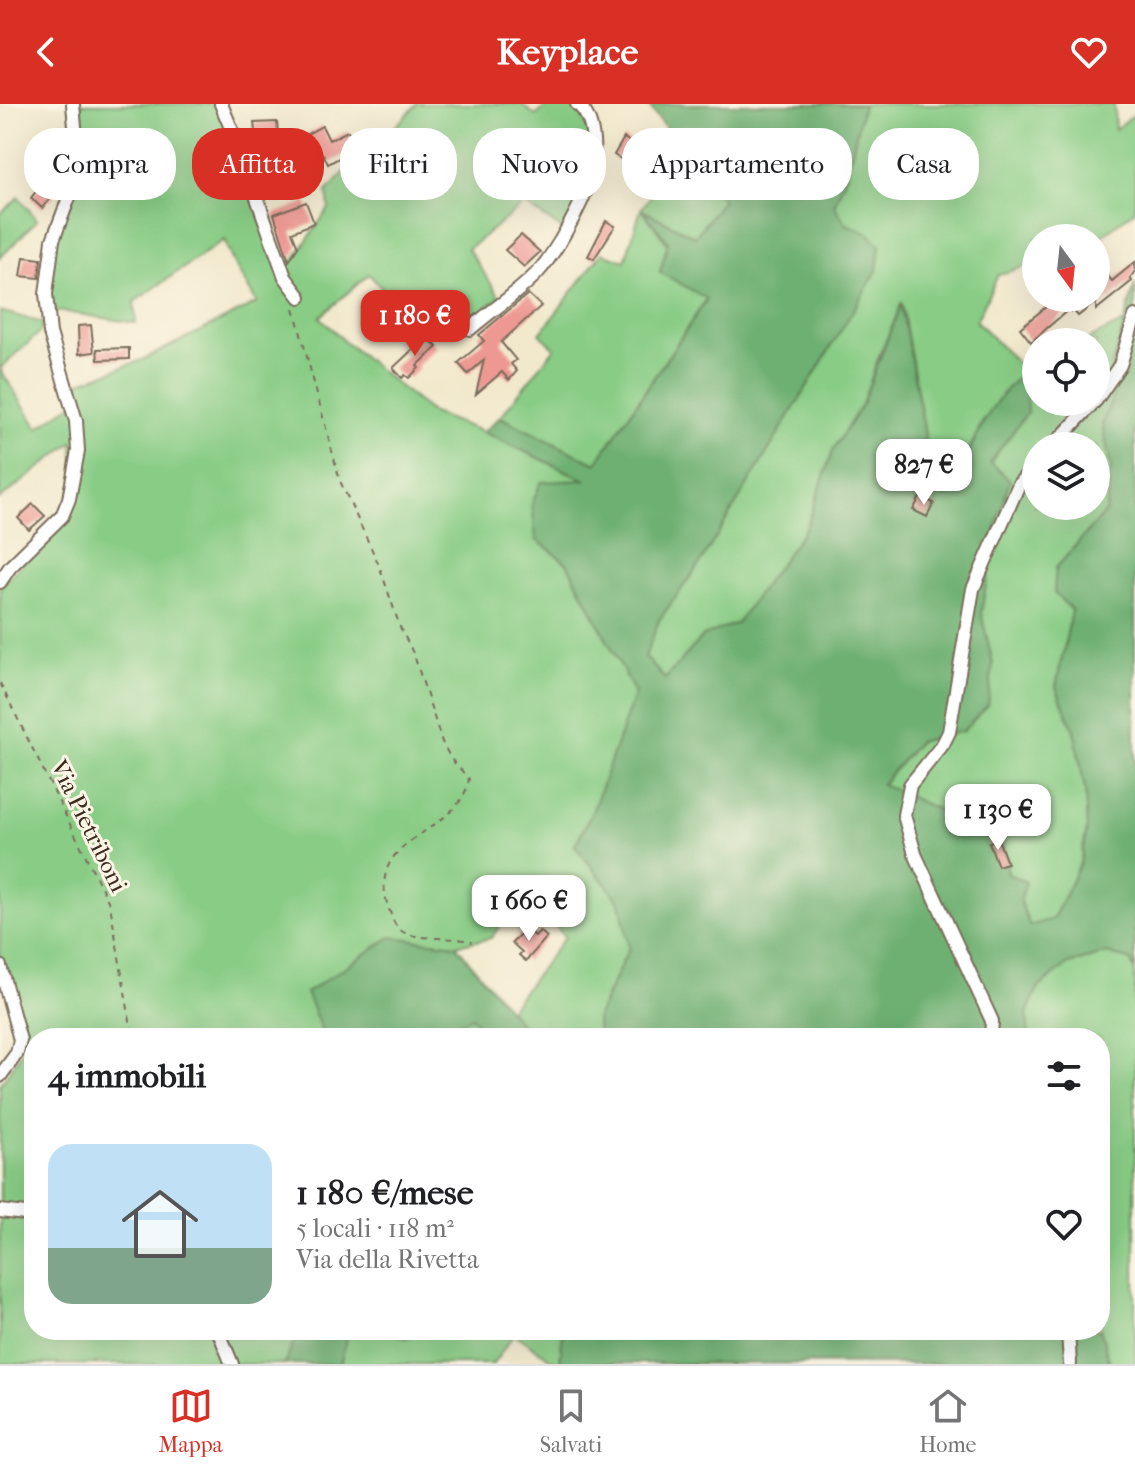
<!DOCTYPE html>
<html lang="it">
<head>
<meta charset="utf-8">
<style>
	:root { --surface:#fff; --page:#f6f6f6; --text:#202124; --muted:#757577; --line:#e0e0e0; --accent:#d93025 }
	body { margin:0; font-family:"IM FELL French Canon",serif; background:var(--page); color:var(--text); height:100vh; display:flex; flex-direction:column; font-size:30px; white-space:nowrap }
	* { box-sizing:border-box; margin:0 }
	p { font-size:26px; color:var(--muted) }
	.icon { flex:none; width:44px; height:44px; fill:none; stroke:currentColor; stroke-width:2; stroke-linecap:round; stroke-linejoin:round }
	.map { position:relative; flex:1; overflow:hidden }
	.details { position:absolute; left:24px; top:924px; width:1086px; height:312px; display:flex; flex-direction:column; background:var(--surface); border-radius:32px; box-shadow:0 8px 32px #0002 }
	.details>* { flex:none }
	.top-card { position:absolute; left:24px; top:24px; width:1088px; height:72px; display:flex; gap:16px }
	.needle { width:52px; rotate:165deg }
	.tools { position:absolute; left:1022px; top:120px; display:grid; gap:16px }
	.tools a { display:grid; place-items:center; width:88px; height:88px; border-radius:50%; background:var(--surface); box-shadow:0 8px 32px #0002; font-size:40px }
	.price { position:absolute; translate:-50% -68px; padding:0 18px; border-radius:16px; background:#fff; color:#222; font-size:26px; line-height:52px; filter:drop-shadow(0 2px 4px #0008) }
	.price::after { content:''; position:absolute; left:50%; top:48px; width:24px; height:18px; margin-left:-12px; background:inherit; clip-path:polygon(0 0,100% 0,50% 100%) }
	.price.selected { background:var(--accent); color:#fff }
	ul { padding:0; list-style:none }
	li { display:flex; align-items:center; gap:24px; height:200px; padding:0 24px }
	li span { display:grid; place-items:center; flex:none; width:224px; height:160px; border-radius:24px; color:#555 }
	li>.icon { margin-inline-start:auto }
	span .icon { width:96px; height:96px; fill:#fffc; stroke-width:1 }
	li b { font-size:34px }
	h2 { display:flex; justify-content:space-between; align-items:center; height:96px; padding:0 24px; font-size:34px }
	.tag { padding:0 28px; border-radius:32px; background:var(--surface); box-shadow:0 8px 32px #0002; font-size:28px; line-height:72px }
	.tag.selected { background:var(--accent); color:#fff }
	header { display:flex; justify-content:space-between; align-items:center; height:104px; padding:0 24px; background:var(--accent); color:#fff; font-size:36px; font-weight:700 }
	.dock { display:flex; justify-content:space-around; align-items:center; height:112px; border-top:2px solid var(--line); background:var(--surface); font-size:22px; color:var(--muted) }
	.dock a { display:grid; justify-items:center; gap:4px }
	.dock .selected { color:var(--accent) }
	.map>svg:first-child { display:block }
</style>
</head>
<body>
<header><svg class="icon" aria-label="back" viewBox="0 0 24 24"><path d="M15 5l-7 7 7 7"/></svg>Keyplace<svg class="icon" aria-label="heart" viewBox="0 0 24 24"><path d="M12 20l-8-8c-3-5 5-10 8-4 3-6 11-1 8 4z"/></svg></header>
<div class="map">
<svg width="1135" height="1260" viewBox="0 0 1135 1260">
	<rect width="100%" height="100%" fill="#fcf5e5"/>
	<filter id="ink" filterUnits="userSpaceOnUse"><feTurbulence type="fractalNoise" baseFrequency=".0125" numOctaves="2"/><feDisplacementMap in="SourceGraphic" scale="16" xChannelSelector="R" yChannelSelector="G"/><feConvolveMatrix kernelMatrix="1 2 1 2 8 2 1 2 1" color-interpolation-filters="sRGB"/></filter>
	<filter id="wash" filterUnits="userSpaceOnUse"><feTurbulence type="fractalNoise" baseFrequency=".006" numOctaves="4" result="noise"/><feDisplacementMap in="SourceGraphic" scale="32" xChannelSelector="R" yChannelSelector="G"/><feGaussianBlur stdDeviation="1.8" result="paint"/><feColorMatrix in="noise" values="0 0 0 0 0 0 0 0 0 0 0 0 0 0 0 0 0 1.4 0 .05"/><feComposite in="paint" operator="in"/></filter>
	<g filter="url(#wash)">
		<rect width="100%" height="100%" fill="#f2e9cd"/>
		<g fill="#88cc85" stroke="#627b52" stroke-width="2" fill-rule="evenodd">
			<polygon points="70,0 223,0 282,159 293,157 329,104 327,87 374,37 379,40 417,0 521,0 536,12 548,0 569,0 581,9 598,50 569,130 524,100 468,145 500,193 461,224 444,208 419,227 369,170 320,213 344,237 432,309 483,328 588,377 536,435 567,459 635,589 593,706 575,741 620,798 629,844 597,912 598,934 532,934 509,906 565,833 540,803 519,795 491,834 456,841 391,833 307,889 325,934 34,934 34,1226 299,1226 285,1260 0,1260 0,981 23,946 0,857 0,483 58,423 75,375 73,338 0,395 0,207 43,219 40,228 0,265 38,324 74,299 69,282 142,256 257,199 233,158 224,136 134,198 136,219 45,205 54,143 76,68"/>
			<path d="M863,0H1114L1115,25L1135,10V106L1096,136L1036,134V159L998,171L976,217L1025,267L1036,262V298H1096V238H1083L1126,217L1112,261L1114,290L1102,320L1111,362L1106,407L1056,464L1072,505L1056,583L1074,626L1085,685L1087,725L1080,760L1053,815L1030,822L1008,770L1001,729L964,718L882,681L918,638L963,627L993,560L981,509L996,423L990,359L1027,309L984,314L946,394L928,382L917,368L925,331L902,202L880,249L862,300L833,346L807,422L737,519L703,532L665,576L645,553L659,516L701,458L868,129L846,120L834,101L847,70ZM1036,342H1096V402H1036Z"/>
			<polygon points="685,48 723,96 695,133 643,107 707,194 596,360 500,313 555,244 540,230 602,149 625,157 641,105"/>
			<polygon points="19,93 37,116 0,154 0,110"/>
			<polygon points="1107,849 1130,856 1135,867 1135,1260 1110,1260 1100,1225 1100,934 1029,934 1027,909 1038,884 1068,860"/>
			<polygon points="472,912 488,934 430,934"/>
			<polygon points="349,1226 392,1226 408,1235 416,1226 563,1226 560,1258 564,1260 559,1260 514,1230 493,1260 340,1260"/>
		</g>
		<g fill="#6eb072" stroke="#546d48" stroke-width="2">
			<path d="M647,0H863L847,70L834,101L846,120L868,129L880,141L877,167L701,458L659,516L645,553L665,575L703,532L737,519L807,422L833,346L862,300L901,200L925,331L917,368L928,382L946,393C973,348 982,302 1025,267L1027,309L990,358L1010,376L996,423L981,509L993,560L988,601L963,627L918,638L882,680L964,718L1002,729L1008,770L1026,778L1020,797L1030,822L1053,815L1080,760L1087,725L1085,685L1074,626L1056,583L1072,506L1054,489L1056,464L1106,407L1111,362L1102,320L1114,290L1112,261L1135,180V867L1130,856L1107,849L1068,860L1038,884L1027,909L1029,934H598L597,913L629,844L620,798L575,742L593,706L635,589L567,459L536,435L532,400L541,378L586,376L483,328L500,313L596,360L707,195L660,168L668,138L641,105L695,133L723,96Z"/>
			<polygon points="391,833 456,841 532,934 488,934 472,913 430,934 325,934 306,889"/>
			<polygon points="1100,1225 1110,1260 560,1259 563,1226"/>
			<polygon points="299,1226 349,1226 340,1260 285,1260"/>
		</g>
		<g id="blocks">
			<g fill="#ed9893">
				<polygon points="277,18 280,52 265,54 263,41 257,42 254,19"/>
				<polygon points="322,22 329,36 348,27 354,37 346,42 349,48 328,60 323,50 315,54 304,32"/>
				<polygon points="624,34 635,41 638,35 648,41 634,63 614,51"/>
				<polygon points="45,76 57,88 42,104 31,94"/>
				<polygon points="306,98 314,119 292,128 298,143 289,157 274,110"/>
				<polygon points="606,117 615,122 594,155 588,152"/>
				<polygon points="521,131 540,148 524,163 505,146"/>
				<polygon points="24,153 41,155 39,174 21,172"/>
				<polygon points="1096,158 1112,177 1135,158 1135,167 1130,174 1132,177 1096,206 1096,198 1078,212 1073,206 1071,208 1069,205 1031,238 1020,224 1057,194 1096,194"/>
				<polygon points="528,190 541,202 501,238 516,256 511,260 517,267 509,276 502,268 476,290 484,256 468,270 458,259 484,237 479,231"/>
				<polygon points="379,205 391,217 374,234 362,221"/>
				<polygon points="91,221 94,248 79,250 78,222"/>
				<polygon points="427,232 437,243 417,262 419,264 409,274 405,271 402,274 393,264"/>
				<polygon points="129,244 129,255 98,256 97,245"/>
				<polygon points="920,393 934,399 927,413 913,406"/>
				<polygon points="33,400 45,412 29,426 18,414"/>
				<polygon points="998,735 1007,759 998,762 989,738"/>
				<polygon points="526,824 535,832 540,827 547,833 526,857 519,851 522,848 512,839"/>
			</g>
		</g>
	</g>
	<g filter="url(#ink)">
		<use href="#blocks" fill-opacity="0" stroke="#7b6d5b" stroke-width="2"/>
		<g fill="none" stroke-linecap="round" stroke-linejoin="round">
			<g stroke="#7b6d5b" stroke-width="16">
				<g id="minor">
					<polyline points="221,0 240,46 285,173 300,193"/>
					<path d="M470,225C492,206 518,189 537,169C555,150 586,95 591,70C595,50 596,14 577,0"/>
					<polyline points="1096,296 1120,261 1135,212"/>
					<polyline points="1053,342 1094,298"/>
					<polyline points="0,478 10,463 62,412 69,395 78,347 76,317 50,229 46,190 53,136 79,67 73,0"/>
					<polyline points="0,862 20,936 17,949 0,972"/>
					<polyline points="991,934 992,917 915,750 904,711 910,681 943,640 949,628 973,485 1019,380 1036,360"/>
					<polyline points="0,1107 34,1111"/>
					<polyline points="218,1226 232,1260"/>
					<polyline points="1068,1226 1070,1260"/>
				</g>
			</g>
			<g stroke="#7b6d5b" stroke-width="2" stroke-dasharray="6 6" stroke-linecap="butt">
				<path d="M294,204L340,377L379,461L400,523L414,551L442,638L451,655L469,675C459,733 368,728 387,799C390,807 393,821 400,826C416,838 452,831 472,838"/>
				<polyline points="0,579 110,801 133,934"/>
			</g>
			<use href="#minor" stroke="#fff" stroke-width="12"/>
		</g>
	</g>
	<g text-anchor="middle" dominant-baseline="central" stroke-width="6" stroke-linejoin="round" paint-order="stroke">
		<g font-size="24" fill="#3b2a1e" stroke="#fcf5e5">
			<text transform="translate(89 722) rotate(64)">Via Pietriboni</text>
		</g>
	</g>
</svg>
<div class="tools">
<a><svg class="needle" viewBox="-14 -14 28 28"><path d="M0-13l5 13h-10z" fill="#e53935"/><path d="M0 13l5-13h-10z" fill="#757577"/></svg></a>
<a><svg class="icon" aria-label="locate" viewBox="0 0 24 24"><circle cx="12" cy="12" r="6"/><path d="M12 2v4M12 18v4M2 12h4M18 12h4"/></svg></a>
<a><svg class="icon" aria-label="layers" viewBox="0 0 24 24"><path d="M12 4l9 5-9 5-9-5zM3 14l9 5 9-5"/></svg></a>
</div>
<b class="price selected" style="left:415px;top:254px">1 180 €</b>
<b class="price" style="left:924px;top:403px">827 €</b>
<b class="price" style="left:998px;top:748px">1 130 €</b>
<b class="price" style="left:529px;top:839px">1 660 €</b>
<div class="top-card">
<a class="tag">Compra</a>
<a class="tag selected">Affitta</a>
<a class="tag">Filtri</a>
<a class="tag">Nuovo</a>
<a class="tag">Appartamento</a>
<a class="tag">Casa</a>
</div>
<section class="details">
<h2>4 immobili<svg class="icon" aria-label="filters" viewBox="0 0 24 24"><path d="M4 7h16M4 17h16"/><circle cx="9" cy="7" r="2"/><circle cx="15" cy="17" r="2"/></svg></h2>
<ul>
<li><span style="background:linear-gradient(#bfe0f5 65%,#7fa58c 0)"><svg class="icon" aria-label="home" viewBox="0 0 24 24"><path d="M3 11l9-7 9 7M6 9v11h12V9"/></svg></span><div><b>1 180 €/mese</b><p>5 locali · 118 m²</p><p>Via della Rivetta</p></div><svg class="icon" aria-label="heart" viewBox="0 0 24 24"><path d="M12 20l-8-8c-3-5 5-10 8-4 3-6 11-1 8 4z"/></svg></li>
</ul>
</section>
</div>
<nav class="dock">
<a class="selected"><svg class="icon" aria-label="map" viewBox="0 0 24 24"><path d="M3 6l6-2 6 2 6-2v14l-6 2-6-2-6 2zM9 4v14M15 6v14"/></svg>Mappa</a>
<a><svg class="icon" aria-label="saved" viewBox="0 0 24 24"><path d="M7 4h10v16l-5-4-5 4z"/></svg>Salvati</a>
<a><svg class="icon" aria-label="home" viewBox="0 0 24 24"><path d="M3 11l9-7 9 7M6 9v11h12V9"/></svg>Home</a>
</nav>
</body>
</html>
